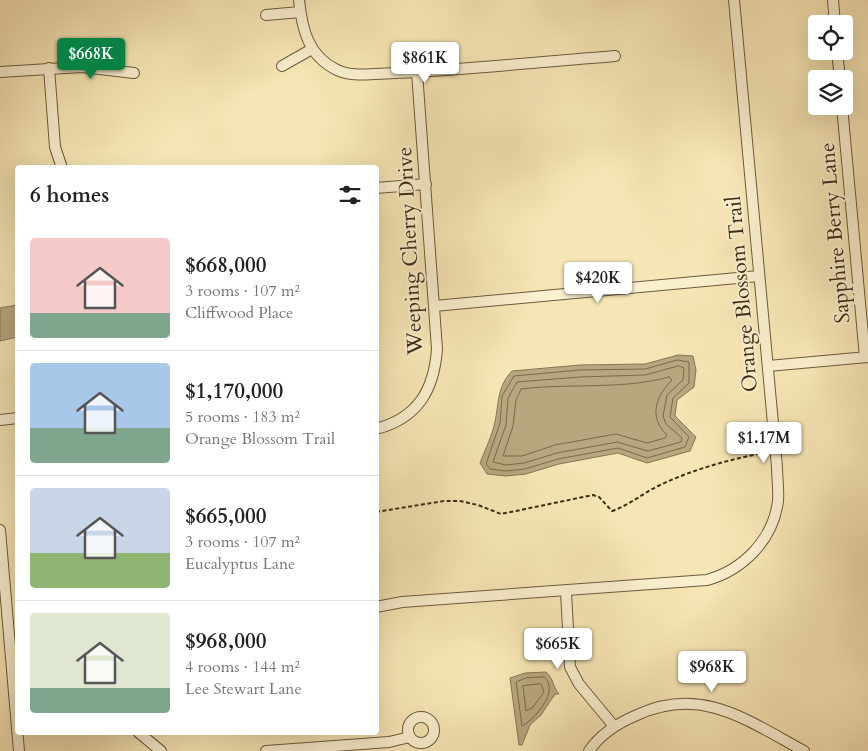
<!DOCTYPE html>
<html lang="en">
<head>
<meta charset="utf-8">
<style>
	:root { --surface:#fff; --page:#f6f6f6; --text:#202124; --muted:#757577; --line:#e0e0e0; --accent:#0b8043 }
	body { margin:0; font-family:Cardo,serif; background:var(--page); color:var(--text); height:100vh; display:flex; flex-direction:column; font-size:19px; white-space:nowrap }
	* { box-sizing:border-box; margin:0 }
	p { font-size:16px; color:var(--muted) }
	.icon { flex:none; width:28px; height:28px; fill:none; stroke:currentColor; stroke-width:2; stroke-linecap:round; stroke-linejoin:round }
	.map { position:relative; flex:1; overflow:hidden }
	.side { position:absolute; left:15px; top:165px; width:364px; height:570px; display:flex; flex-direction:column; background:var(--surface); border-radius:5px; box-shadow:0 5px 20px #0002 }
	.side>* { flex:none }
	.buttons { position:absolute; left:808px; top:15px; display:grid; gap:10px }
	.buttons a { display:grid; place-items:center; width:45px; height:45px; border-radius:5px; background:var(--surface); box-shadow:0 5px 20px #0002; font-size:25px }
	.price { position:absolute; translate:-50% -42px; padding:0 11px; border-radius:5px; background:#fff; color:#222; font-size:16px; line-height:32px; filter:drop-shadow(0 1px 2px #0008) }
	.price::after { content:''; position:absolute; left:50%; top:30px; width:15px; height:11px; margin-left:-8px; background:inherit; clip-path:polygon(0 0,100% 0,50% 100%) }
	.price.active { background:var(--accent); color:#fff }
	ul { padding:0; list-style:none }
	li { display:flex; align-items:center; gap:15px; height:125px; padding:0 15px }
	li+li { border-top:1px solid var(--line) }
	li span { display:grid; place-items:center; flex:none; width:140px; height:100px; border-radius:5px; color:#555 }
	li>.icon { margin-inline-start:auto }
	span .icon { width:60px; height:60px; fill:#fffc; stroke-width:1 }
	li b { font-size:21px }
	h2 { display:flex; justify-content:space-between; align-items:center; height:60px; padding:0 15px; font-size:21px }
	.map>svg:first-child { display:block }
</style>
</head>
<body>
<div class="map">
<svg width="868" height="751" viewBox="0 0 868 751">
	<rect width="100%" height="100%" fill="#f7e6b5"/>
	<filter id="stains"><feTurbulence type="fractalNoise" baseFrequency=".004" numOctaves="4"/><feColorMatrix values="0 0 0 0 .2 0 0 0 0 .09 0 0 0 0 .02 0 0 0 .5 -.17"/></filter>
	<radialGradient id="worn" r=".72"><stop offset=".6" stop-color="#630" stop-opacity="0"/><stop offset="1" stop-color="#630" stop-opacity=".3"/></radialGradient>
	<g fill="#b8a67e" stroke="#877554">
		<polygon points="17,305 17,337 0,341 0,308"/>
		<path d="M678,355L693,356L696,370L694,387L677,400L675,416L696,437L690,451L647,463L618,453L559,464L526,474L506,476L487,474L480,463C485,450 492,436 495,422C499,402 497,387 512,371L580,365L645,364Z"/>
		<path d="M546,672C554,679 553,688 559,694H555L541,715L530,725L522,745H519L510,678L525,673Z"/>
	</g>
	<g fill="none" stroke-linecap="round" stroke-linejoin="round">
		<g stroke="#7a6849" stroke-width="1">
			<polygon points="678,360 689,362 689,383 673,398 670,417 689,437 685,447 647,458 618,448 558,459 525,469 506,471 490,469 486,464 500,423 502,396 514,376 580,370 645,369"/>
			<polygon points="679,366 684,368 683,380 667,395 663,416 666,424 682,438 681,442 648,451 617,442 557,453 524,463 506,465 493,462 506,425 508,398 517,382 580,377 645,375"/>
			<path d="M669,377L672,380C656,396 648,417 667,435L665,438L647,443L616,434L555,445L522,456H503L513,426L516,400L521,389C570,383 622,390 669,377Z"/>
			<path d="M544,677C561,690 534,720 522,726L516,682L526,678Z"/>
			<polygon points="541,684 544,692 533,707 526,711 523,686"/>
		</g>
		<g stroke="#6c5a3c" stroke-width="12">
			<g id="minor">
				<path d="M299,0C302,29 308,56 337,70C354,78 378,73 397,73C470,69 542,62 615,56"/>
				<polyline points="833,0 835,24"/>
				<polyline points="266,15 300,12"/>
				<polyline points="837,51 840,79"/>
				<polyline points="282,66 312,49"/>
				<polyline points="49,68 55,147 62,168"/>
				<polyline points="0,72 82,67 134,73"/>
				<polyline points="842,106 865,357"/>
				<polyline points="376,188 426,184"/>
				<polyline points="434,306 759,276"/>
				<polyline points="768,366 868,357"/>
				<polyline points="0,420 18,418"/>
				<path d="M376,429C418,418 434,390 437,349L417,72"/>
				<polyline points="0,530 19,751"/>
				<polyline points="566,592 570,667 579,684 613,725"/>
				<path d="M376,607L402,602L707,580C743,570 773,540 778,501C779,490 777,478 777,467L734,0"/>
				<circle cx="421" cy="730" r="13"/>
				<polyline points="138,732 161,751"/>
				<polyline points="266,751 389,742 410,737"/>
				<path d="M589,751C601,733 618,723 637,715C702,685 748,721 804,751"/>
			</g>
		</g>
		<path stroke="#3d2b14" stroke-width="2" stroke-dasharray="4 2.5" stroke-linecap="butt" d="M376,512L444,501H460L478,505L501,514L593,495L599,497L612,511C630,505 643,493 660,485C694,469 731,459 768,452"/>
		<use href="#minor" stroke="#faefcf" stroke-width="10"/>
	</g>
	<g text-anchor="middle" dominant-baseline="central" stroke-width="4" stroke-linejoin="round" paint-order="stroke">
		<g font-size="21" fill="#3d2b14" stroke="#faefcf">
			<text transform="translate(835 233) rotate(-95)">Sapphire Berry Lane</text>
			<text transform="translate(410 251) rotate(-93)">Weeping Cherry Drive</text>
			<text transform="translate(742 294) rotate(-95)">Orange Blossom Trail</text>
		</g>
	</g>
	<rect width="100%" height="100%" filter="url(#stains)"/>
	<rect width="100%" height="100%" fill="url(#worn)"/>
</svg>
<div class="buttons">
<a><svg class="icon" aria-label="locate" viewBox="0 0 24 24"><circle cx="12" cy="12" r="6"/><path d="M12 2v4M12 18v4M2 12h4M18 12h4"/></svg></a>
<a><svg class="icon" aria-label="layers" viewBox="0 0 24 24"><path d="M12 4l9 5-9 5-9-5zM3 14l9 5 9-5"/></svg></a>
</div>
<b class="price active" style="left:91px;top:80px">$668K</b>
<b class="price" style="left:425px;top:84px">$861K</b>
<b class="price" style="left:598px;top:304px">$420K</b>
<b class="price" style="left:764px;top:464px">$1.17M</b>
<b class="price" style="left:558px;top:670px">$665K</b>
<b class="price" style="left:712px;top:693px">$968K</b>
<section class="side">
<h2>6 homes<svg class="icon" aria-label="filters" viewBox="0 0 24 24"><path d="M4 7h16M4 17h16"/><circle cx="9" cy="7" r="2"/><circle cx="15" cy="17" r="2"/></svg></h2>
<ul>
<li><span style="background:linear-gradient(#f6c9c9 75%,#7fa58c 0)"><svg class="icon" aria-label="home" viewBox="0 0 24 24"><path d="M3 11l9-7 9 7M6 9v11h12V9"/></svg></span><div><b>$668,000</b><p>3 rooms · 107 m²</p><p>Cliffwood Place</p></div></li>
<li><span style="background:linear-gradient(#a9c7e8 65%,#7fa58c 0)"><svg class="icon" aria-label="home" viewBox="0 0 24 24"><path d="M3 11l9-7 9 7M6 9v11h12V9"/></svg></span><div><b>$1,170,000</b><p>5 rooms · 183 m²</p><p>Orange Blossom Trail</p></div></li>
<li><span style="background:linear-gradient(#c9d6e8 65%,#8fb573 0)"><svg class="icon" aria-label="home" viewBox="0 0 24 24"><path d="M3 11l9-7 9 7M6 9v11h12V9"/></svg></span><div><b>$665,000</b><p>3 rooms · 107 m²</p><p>Eucalyptus Lane</p></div></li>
<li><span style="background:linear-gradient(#dfe7d0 75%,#7fa58c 0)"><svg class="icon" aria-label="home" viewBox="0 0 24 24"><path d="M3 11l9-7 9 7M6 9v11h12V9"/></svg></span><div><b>$968,000</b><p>4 rooms · 144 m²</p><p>Lee Stewart Lane</p></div></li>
</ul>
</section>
</div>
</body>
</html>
